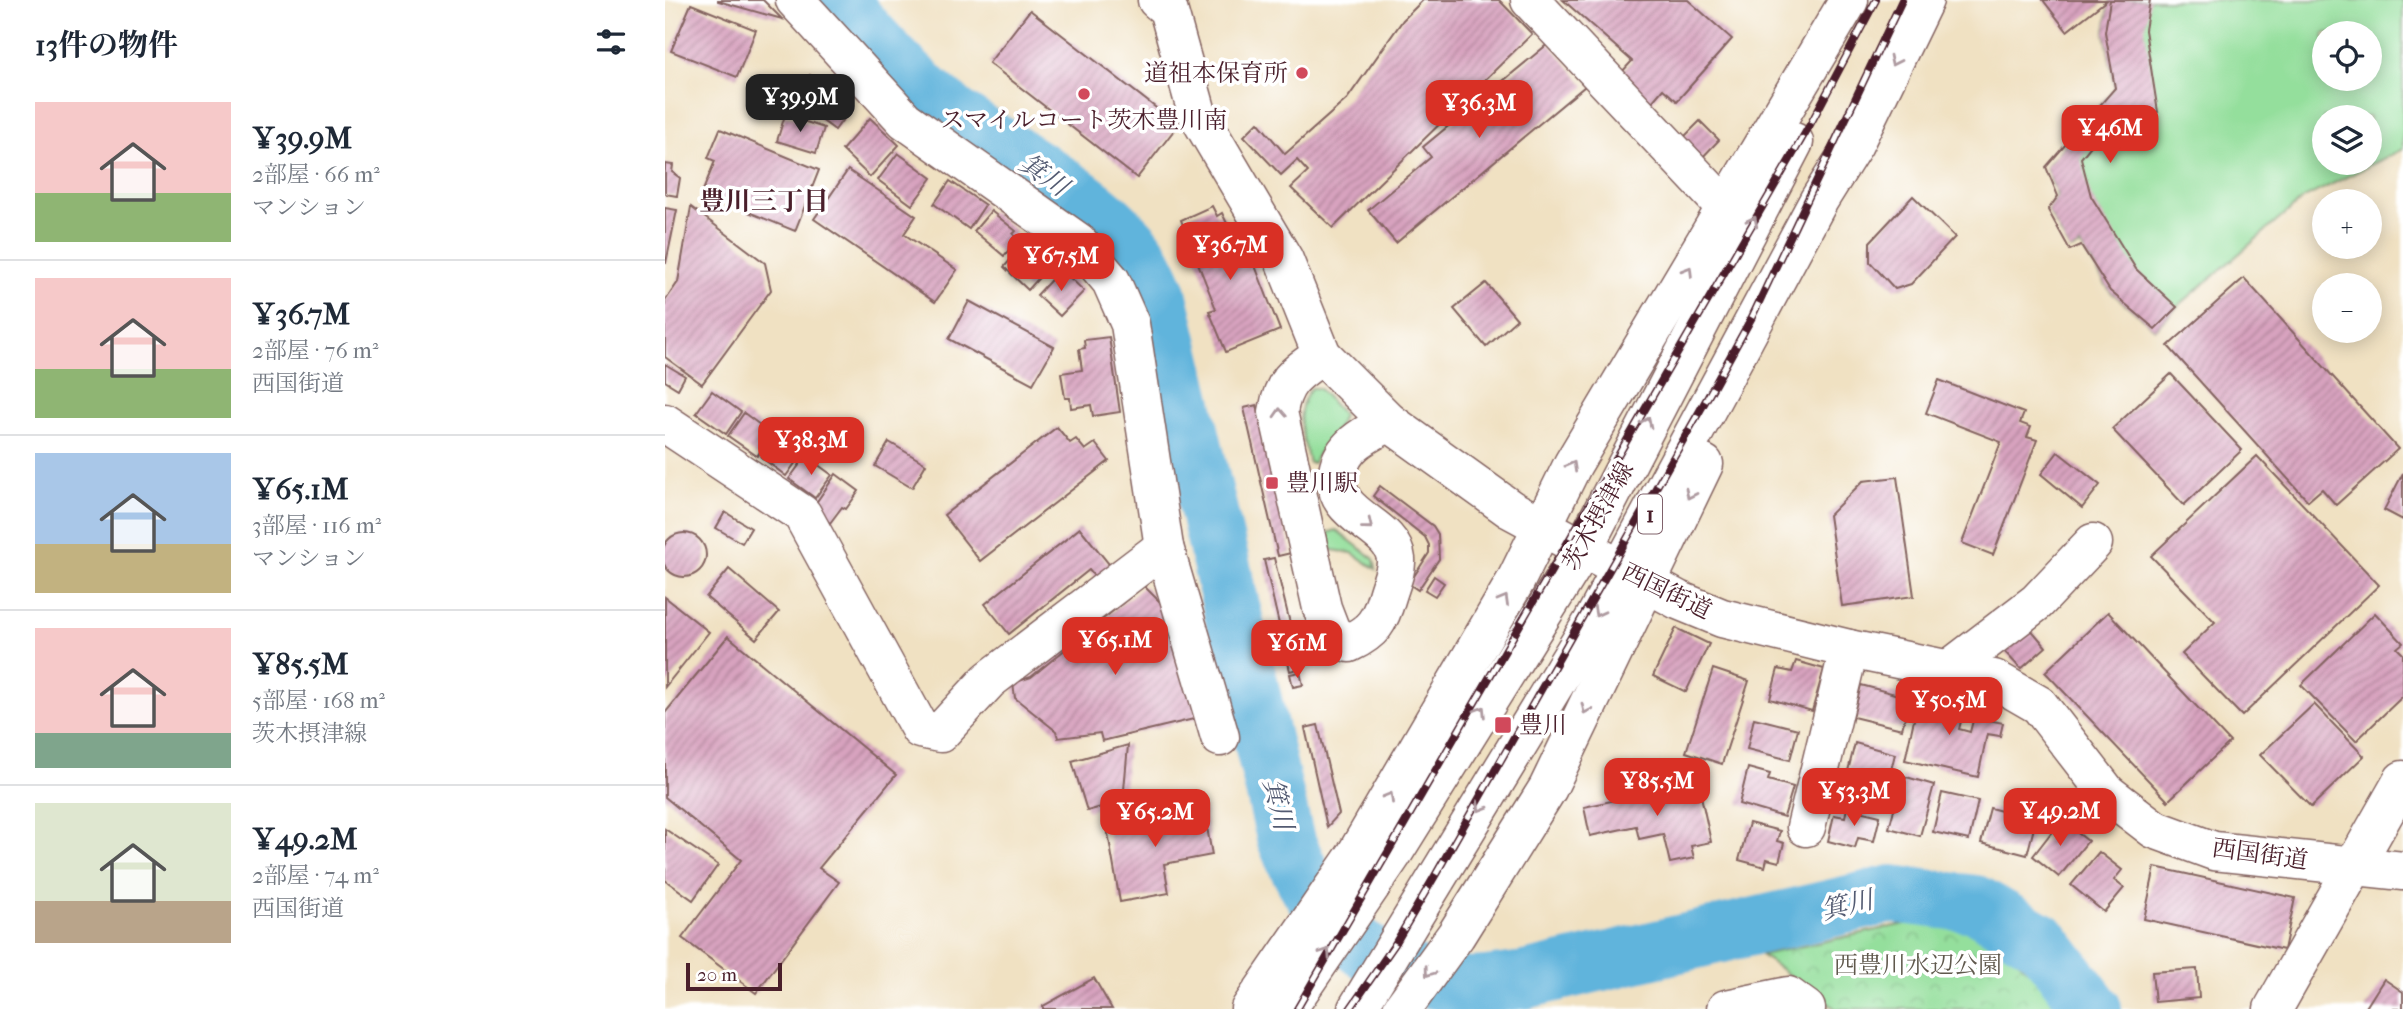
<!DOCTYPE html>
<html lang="ja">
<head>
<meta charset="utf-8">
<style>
	:root { --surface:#fff; --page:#f2f2f3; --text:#1f2937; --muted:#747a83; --line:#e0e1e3; --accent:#d93025 }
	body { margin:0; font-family:"IM FELL French Canon","Noto Serif JP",serif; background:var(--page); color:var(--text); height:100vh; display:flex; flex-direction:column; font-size:26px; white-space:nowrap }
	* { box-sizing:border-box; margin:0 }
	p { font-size:23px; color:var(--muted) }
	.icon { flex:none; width:38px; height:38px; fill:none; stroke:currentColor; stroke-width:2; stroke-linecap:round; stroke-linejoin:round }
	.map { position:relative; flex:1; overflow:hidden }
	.sheet { display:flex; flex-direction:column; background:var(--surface); width:665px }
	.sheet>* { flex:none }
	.buttons { position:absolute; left:1647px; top:21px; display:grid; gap:14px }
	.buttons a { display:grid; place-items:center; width:70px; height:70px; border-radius:50%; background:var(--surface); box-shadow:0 4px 18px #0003; font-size:35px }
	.scale { position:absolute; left:21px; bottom:18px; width:96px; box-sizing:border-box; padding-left:7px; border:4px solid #4a1f2b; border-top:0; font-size:19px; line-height:24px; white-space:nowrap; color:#4a1f2b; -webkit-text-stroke:5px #fff; paint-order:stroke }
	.price { position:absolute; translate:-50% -60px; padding:0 16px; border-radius:14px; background:var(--accent); color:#fff; font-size:23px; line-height:46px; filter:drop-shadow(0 2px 4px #0008) }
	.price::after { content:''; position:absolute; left:50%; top:42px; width:21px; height:16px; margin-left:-10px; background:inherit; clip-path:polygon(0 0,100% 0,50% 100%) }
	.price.active { background:#222; color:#fff }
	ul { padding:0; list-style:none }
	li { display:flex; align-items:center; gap:21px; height:175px; padding:0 35px }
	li+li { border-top:2px solid var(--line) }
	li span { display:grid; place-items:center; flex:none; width:196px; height:140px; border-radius:0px; color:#555 }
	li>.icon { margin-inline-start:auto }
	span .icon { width:84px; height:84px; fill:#fffc; stroke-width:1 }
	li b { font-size:30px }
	h2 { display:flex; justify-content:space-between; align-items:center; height:84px; padding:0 35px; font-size:30px }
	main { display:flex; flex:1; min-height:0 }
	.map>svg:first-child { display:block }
</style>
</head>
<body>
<main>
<section class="sheet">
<h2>13件の物件<svg class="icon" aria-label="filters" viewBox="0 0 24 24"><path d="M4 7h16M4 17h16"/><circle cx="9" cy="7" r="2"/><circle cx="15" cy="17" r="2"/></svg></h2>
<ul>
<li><span style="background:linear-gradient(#f6c9c9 65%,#8fb573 0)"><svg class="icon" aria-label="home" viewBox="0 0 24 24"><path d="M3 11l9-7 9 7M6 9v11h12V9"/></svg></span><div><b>¥39.9M</b><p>2部屋 · 66 m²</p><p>マンション</p></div></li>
<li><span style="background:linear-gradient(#f6c9c9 65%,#8fb573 0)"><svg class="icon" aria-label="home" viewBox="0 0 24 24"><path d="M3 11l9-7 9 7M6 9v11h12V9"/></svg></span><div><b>¥36.7M</b><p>2部屋 · 76 m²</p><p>西国街道</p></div></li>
<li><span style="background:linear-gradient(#a9c7e8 65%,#c2b280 0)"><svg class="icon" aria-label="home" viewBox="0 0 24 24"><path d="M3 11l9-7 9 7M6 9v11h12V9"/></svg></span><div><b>¥65.1M</b><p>3部屋 · 116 m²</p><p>マンション</p></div></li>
<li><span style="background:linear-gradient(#f6c9c9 75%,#7fa58c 0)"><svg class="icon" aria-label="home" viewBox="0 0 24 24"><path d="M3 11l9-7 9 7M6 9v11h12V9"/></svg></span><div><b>¥85.5M</b><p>5部屋 · 168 m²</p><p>茨木摂津線</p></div></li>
<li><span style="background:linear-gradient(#dfe7d0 70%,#b9a48a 0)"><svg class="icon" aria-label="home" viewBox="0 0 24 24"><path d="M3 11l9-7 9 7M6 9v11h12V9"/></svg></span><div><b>¥49.2M</b><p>2部屋 · 74 m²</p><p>西国街道</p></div></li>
</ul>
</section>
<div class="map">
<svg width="1738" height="1009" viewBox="0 0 1738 1009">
	<defs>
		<pattern id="park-crowns" width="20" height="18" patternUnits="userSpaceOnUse" patternTransform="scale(1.75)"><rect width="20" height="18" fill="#94df9c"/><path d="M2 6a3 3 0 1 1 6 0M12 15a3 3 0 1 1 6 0" fill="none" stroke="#81bf87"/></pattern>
		<pattern id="building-hatch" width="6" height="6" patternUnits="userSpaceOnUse" patternTransform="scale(1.75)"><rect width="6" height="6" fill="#d8a3bf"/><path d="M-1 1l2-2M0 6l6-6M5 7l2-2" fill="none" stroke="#b1849b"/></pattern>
	</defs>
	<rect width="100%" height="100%" fill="#fff"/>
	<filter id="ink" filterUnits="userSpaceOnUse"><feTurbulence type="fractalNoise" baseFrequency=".0143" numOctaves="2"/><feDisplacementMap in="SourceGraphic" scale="14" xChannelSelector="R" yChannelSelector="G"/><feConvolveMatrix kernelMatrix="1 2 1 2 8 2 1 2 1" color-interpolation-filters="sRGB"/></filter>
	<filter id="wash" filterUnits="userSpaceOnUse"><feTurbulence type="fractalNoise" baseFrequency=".00686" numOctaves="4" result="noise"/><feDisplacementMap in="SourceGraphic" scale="28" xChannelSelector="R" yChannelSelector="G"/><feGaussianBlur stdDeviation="1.57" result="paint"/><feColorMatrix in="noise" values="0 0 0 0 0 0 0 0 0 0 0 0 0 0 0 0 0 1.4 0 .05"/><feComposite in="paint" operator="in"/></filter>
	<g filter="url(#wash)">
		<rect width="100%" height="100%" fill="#f0e1c2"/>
		<g fill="#94df9c" stroke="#6f7f64" stroke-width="2" fill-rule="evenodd">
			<path d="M1445,0H1738V149L1639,198L1512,307L1490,329L1445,291L1416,246L1405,250L1383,210L1392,196L1381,167L1450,88L1440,32ZM1659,33H1704V79H1659ZM1659,117H1704V163H1659Z"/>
			<path d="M646,388H654L678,415C673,434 655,445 648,463H644C638,435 627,414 646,388Z"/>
			<polygon points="671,530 709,559 711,569 687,553 667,550 663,533"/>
		</g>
		<polygon fill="url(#park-crowns)" stroke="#6f7f64" stroke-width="2" points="1249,922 1290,924 1331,942 1409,1009 1171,1009 1096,955"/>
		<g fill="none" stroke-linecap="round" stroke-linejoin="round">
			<path stroke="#60b4dc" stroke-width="58" d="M174,0C209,44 246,83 291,117C348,157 423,193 468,246C479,260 486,277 493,293L620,837C653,922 702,972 795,985C816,988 839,982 860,980L1227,894L1311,904L1377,942L1428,1009"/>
		</g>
		<g id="blocks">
			<g fill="url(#building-hatch)">
				<polygon points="53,0 98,0 117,19 53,1"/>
				<polygon points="758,0 834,0 867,34 668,228 626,188 643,172 632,160 616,175 579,136 593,122 620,154 682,99 738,20"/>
				<polygon points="898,0 1023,0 1067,39 1012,101 998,89 987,102 955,74 967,61"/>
				<polygon points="1378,0 1442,0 1402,31"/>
				<polygon points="1445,0 1485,0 1480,30 1493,112 1450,116 1416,158 1426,196 1471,269 1512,307 1490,329 1445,291 1416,245 1405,250 1383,210 1393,196 1381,167 1450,88 1440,32"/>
				<polygon points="26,4 91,30 72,77 6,51"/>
				<polygon points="365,10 513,125 472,178 324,63"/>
				<polygon points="884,43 920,86 731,243 703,210 766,157 758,147"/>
				<polygon points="145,75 187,107 170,130 128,99"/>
				<polygon points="120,115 159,128 151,153 112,141"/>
				<polygon points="205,118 234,145 205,177 177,150"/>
				<polygon points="1035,121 1054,140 1034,161 1014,142"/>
				<polygon points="55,129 154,170 130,231 37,193 50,161 43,158"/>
				<polygon points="233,153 267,178 247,205 213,180"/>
				<polygon points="0,164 8,165 7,172 15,178 12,196 0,194"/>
				<polygon points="183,170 251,216 239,234 292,270 270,302 149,219"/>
				<polygon points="285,181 320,205 304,229 269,204"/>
				<polygon points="1248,196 1290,237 1246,284 1230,289 1205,262 1205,242"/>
				<polygon points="547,206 552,216 557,213 580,261 587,258 615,330 561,352 544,311 551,309 516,220"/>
				<polygon points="26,207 100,263 106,290 37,384 0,357 0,301 13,282"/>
				<polygon points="0,208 12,210 1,263 0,263"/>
				<polygon points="326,211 351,231 348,234 353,239 339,256 309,231"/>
				<polygon points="365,238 389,261 363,290 339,267"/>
				<polygon points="396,269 419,291 395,316 372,295"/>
				<polygon points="1579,278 1733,449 1671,505 1657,489 1643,501 1503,346"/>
				<polygon points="821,283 852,319 821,347 789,309"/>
				<polygon points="304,301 389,347 368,384 284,339"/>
				<polygon points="444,337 455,412 428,416 426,405 406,408 405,398 400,398 396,373 417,370 414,349 420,348 419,340"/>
				<polygon points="0,364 20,376 13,389 0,381"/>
				<polygon points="1506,374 1577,450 1519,505 1447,429"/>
				<polygon points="1274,380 1359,413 1355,423 1366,427 1362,437 1372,440 1328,555 1297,543 1336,442 1261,413"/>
				<polygon points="47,391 76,412 61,434 31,413"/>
				<polygon points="592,405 626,553 613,556 579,408"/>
				<polygon points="79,413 107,434 92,456 63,436"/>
				<polygon points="392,427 405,443 411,439 420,450 430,443 444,461 315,561 279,515"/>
				<polygon points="111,436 136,455 121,476 96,457"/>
				<polygon points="224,442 261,464 247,488 210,466"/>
				<polygon points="1393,452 1435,485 1417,508 1376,474"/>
				<polygon points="141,456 167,475 150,498 124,479"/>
				<polygon points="1592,456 1714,585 1577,716 1517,654 1550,622 1486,556"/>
				<polygon points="1738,473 1738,520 1719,510"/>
				<polygon points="171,474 194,491 181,509 177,507 165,523 146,510"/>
				<polygon points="1232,477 1249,596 1177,606 1164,515 1198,481"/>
				<polygon points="715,486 768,526 773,534 774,559 753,590 744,584 764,553 764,545 760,537 708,496"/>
				<polygon points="60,512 86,528 77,543 51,528"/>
				<polygon points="415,528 448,569 433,581 424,570 344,634 320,604"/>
				<circle cx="19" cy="555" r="22"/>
				<polygon points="609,558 636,668 625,671 599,560"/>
				<polygon points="64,569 114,612 91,639 41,597"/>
				<polygon points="769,576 779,583 770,596 760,590"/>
				<polygon points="479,586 503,610 533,718 437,741 435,733 393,738 391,731 350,698 348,683 366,677"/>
				<polygon points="0,597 44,632 0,687"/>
				<polygon points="1443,612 1565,742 1503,801 1380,672"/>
				<polygon points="1710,613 1738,643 1732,648 1738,654 1738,696 1691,741 1636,685"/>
				<polygon points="1364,627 1381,647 1356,669 1338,650"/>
				<polygon points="1011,628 1044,644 1021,692 988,676"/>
				<polygon points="63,636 231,775 154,868 174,882 91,993 17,938 76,860 0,797 0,713"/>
				<polygon points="1131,661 1159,669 1147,711 1105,699 1113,669 1127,672"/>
				<polygon points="1048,669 1084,681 1057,764 1021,752"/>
				<polygon points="635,672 638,685 628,687 625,674"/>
				<polygon points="1196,685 1245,698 1237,729 1188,717"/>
				<polygon points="1261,693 1301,702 1294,729 1305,732 1309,717 1338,723 1335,736 1322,734 1313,777 1240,760 1250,715 1256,716"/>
				<polygon points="1649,704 1699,756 1646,807 1595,755"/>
				<polygon points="1089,718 1133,729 1125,760 1082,749"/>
				<polygon points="653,725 674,814 662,827 640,728"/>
				<polygon points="1190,743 1230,754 1222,786 1182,775"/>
				<polygon points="463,745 458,801 422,811 407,761"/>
				<polygon points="1083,768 1105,774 1103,780 1128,787 1119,817 1074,804"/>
				<polygon points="1238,776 1269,785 1255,836 1224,828"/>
				<polygon points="1033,782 1046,842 1026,846 1029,858 1005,863 998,834 974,839 971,826 925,836 919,807"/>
				<polygon points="1277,793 1313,801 1304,840 1268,832"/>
				<polygon points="538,805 547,855 499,864 504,893 455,902 441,822"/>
				<polygon points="1182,808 1215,816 1209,841 1193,838 1190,848 1163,841 1169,815 1180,817"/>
				<polygon points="1325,808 1371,820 1362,855 1316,843"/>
				<polygon points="1396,820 1423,841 1394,877 1368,856"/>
				<polygon points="1084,823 1115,831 1112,841 1119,843 1114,862 1102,859 1100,867 1074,860"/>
				<polygon points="0,829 53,865 28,900 0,880"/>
				<polygon points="1434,852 1457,870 1449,880 1459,888 1439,912 1406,885"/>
				<polygon points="1490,867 1630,898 1619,950 1479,919"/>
				<polygon points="1532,969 1534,998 1490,1002 1487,972"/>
				<polygon points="429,978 447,1009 378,1009 378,1006"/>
				<polygon points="1719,979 1738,992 1738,1009 1700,1009"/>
			</g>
		</g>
	</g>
	<g filter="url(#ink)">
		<use href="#blocks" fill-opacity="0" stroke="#846360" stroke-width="2"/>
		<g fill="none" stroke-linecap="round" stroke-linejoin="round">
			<g stroke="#846360" stroke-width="41">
				<g id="minor">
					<polyline points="130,0 240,120 413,242 446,281 465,324 499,547 555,737"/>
					<polyline points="492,0 503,9 532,113 619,260 657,355 724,422 845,509 1013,600 1057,618 1184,649 1329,679 1374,705 1442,793 1489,829 1549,851 1738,871"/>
					<polyline points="865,0 1061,208"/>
					<path d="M657,355C631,373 618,380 613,412L657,608L667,634L684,643C708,632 715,621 722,596C725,585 732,570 731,559C727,522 663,518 673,471C678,444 702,434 724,422"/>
					<polyline points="0,423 137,514 255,729 275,733 324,680 499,547"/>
					<polyline points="1283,670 1372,602 1428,543"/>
					<polyline points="1141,827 1184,649"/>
					<polyline points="1061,1009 1123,996 1141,1009"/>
					<polyline points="1608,1009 1738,780"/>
				</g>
			</g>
			<g stroke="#846360" stroke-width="41">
				<g id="major">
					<polyline points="585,1009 690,856 850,582 908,464 1184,0"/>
					<polyline points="622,1009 729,852 918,549 1129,142"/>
					<polyline points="692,1009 927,623 1154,200 1189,144 1259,0"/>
					<polyline points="737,1009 791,935 883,788 1039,464"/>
				</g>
			</g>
			<use href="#minor" stroke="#fff" stroke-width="38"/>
			<use href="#major" stroke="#fff" stroke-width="38"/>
			<g stroke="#4a1f2b" stroke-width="8">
				<g id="rail">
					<polyline points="632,1009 1146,123 1211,0"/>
					<polyline points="685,1009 730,944 771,874 1049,386 1087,317 1237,0"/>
				</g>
			</g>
			<use href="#rail" stroke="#fff" stroke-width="5" stroke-dasharray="16" stroke-linecap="butt"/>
		</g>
		<defs><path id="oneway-chevron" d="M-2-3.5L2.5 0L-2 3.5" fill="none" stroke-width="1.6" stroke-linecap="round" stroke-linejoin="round" transform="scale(1.75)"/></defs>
		<g stroke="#ae9aa0">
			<use href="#oneway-chevron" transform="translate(1229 61) rotate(116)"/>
			<use href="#oneway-chevron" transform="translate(1088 221) rotate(-62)"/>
			<use href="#oneway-chevron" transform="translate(1023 271) rotate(-59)"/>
			<use href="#oneway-chevron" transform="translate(615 413) rotate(-93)"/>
			<use href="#oneway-chevron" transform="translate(982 422) rotate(-64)"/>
			<use href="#oneway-chevron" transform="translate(907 466) rotate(-61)"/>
			<use href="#oneway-chevron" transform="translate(1025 494) rotate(115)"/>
			<use href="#oneway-chevron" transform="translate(703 525) rotate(39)"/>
			<use href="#oneway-chevron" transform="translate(839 600) rotate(-60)"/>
			<use href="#oneway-chevron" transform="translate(933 612) rotate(118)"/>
			<use href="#oneway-chevron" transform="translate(921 709) rotate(115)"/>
			<use href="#oneway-chevron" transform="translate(816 711) rotate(-58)"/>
			<use href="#oneway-chevron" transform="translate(724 797) rotate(-60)"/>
			<use href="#oneway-chevron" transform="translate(816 807) rotate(121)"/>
			<use href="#oneway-chevron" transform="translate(661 953) rotate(-56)"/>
			<use href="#oneway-chevron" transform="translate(764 972) rotate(126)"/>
		</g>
	</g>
	<g fill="#d1495b" stroke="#fff" stroke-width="2.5">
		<circle cx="637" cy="73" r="7"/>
		<circle cx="419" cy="94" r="7"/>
		<rect x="600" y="476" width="14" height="14" rx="3.5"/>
		<rect x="829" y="716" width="18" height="18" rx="3.5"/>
	</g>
	<g text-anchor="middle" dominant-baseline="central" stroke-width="7" stroke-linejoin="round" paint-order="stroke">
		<rect fill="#fff" stroke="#80626b" stroke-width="2" x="973" y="494.5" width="24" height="39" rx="5"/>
		<g font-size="23" font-weight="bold" fill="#4a1f2b">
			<text x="985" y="514">1</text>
		</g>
		<g font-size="24" fill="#4a1f2b" stroke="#fff" text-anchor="start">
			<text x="623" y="73" text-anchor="end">道祖本保育所</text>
			<text x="419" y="120" text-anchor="middle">スマイルコート茨木豊川南</text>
			<text x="621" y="483">豊川駅</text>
			<text x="854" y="725">豊川</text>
		</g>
		<g font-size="24" fill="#4a1f2b" stroke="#fff">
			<text transform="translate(933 516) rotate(-61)">茨木摂津線</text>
			<text transform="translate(1002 591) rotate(26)">西国街道</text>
			<text transform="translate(1595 854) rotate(8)">西国街道</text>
		</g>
		<g font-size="24" fill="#60594d" stroke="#fff">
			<text x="1253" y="965">西豊川水辺公園</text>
		</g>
		<g font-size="26" font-style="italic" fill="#535b72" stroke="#fff">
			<text transform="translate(379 175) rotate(35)">箕川</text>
			<text transform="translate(613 804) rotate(76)">箕川</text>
			<text transform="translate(1182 905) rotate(-13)">箕川</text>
		</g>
		<g font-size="26" font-weight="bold" fill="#4a1f2b" stroke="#fff">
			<text x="99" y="201">豊川三丁目</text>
		</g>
	</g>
</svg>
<div class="buttons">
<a><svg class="icon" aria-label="locate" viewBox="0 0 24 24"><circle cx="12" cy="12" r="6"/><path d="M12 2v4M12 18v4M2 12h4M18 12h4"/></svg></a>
<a><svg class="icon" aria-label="layers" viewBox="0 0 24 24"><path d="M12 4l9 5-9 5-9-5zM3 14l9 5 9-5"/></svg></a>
<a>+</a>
<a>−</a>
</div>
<div class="scale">20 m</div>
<b class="price active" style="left:135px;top:134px">¥39.9M</b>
<b class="price" style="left:814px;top:140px">¥36.3M</b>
<b class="price" style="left:1445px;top:165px">¥46M</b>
<b class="price" style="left:565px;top:282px">¥36.7M</b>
<b class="price" style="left:396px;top:293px">¥67.5M</b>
<b class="price" style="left:146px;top:477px">¥38.3M</b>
<b class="price" style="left:450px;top:677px">¥65.1M</b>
<b class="price" style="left:632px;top:680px">¥61M</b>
<b class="price" style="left:1284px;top:737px">¥50.5M</b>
<b class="price" style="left:992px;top:818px">¥85.5M</b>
<b class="price" style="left:1189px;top:828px">¥53.3M</b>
<b class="price" style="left:1395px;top:848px">¥49.2M</b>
<b class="price" style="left:490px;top:849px">¥65.2M</b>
</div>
</main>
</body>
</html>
